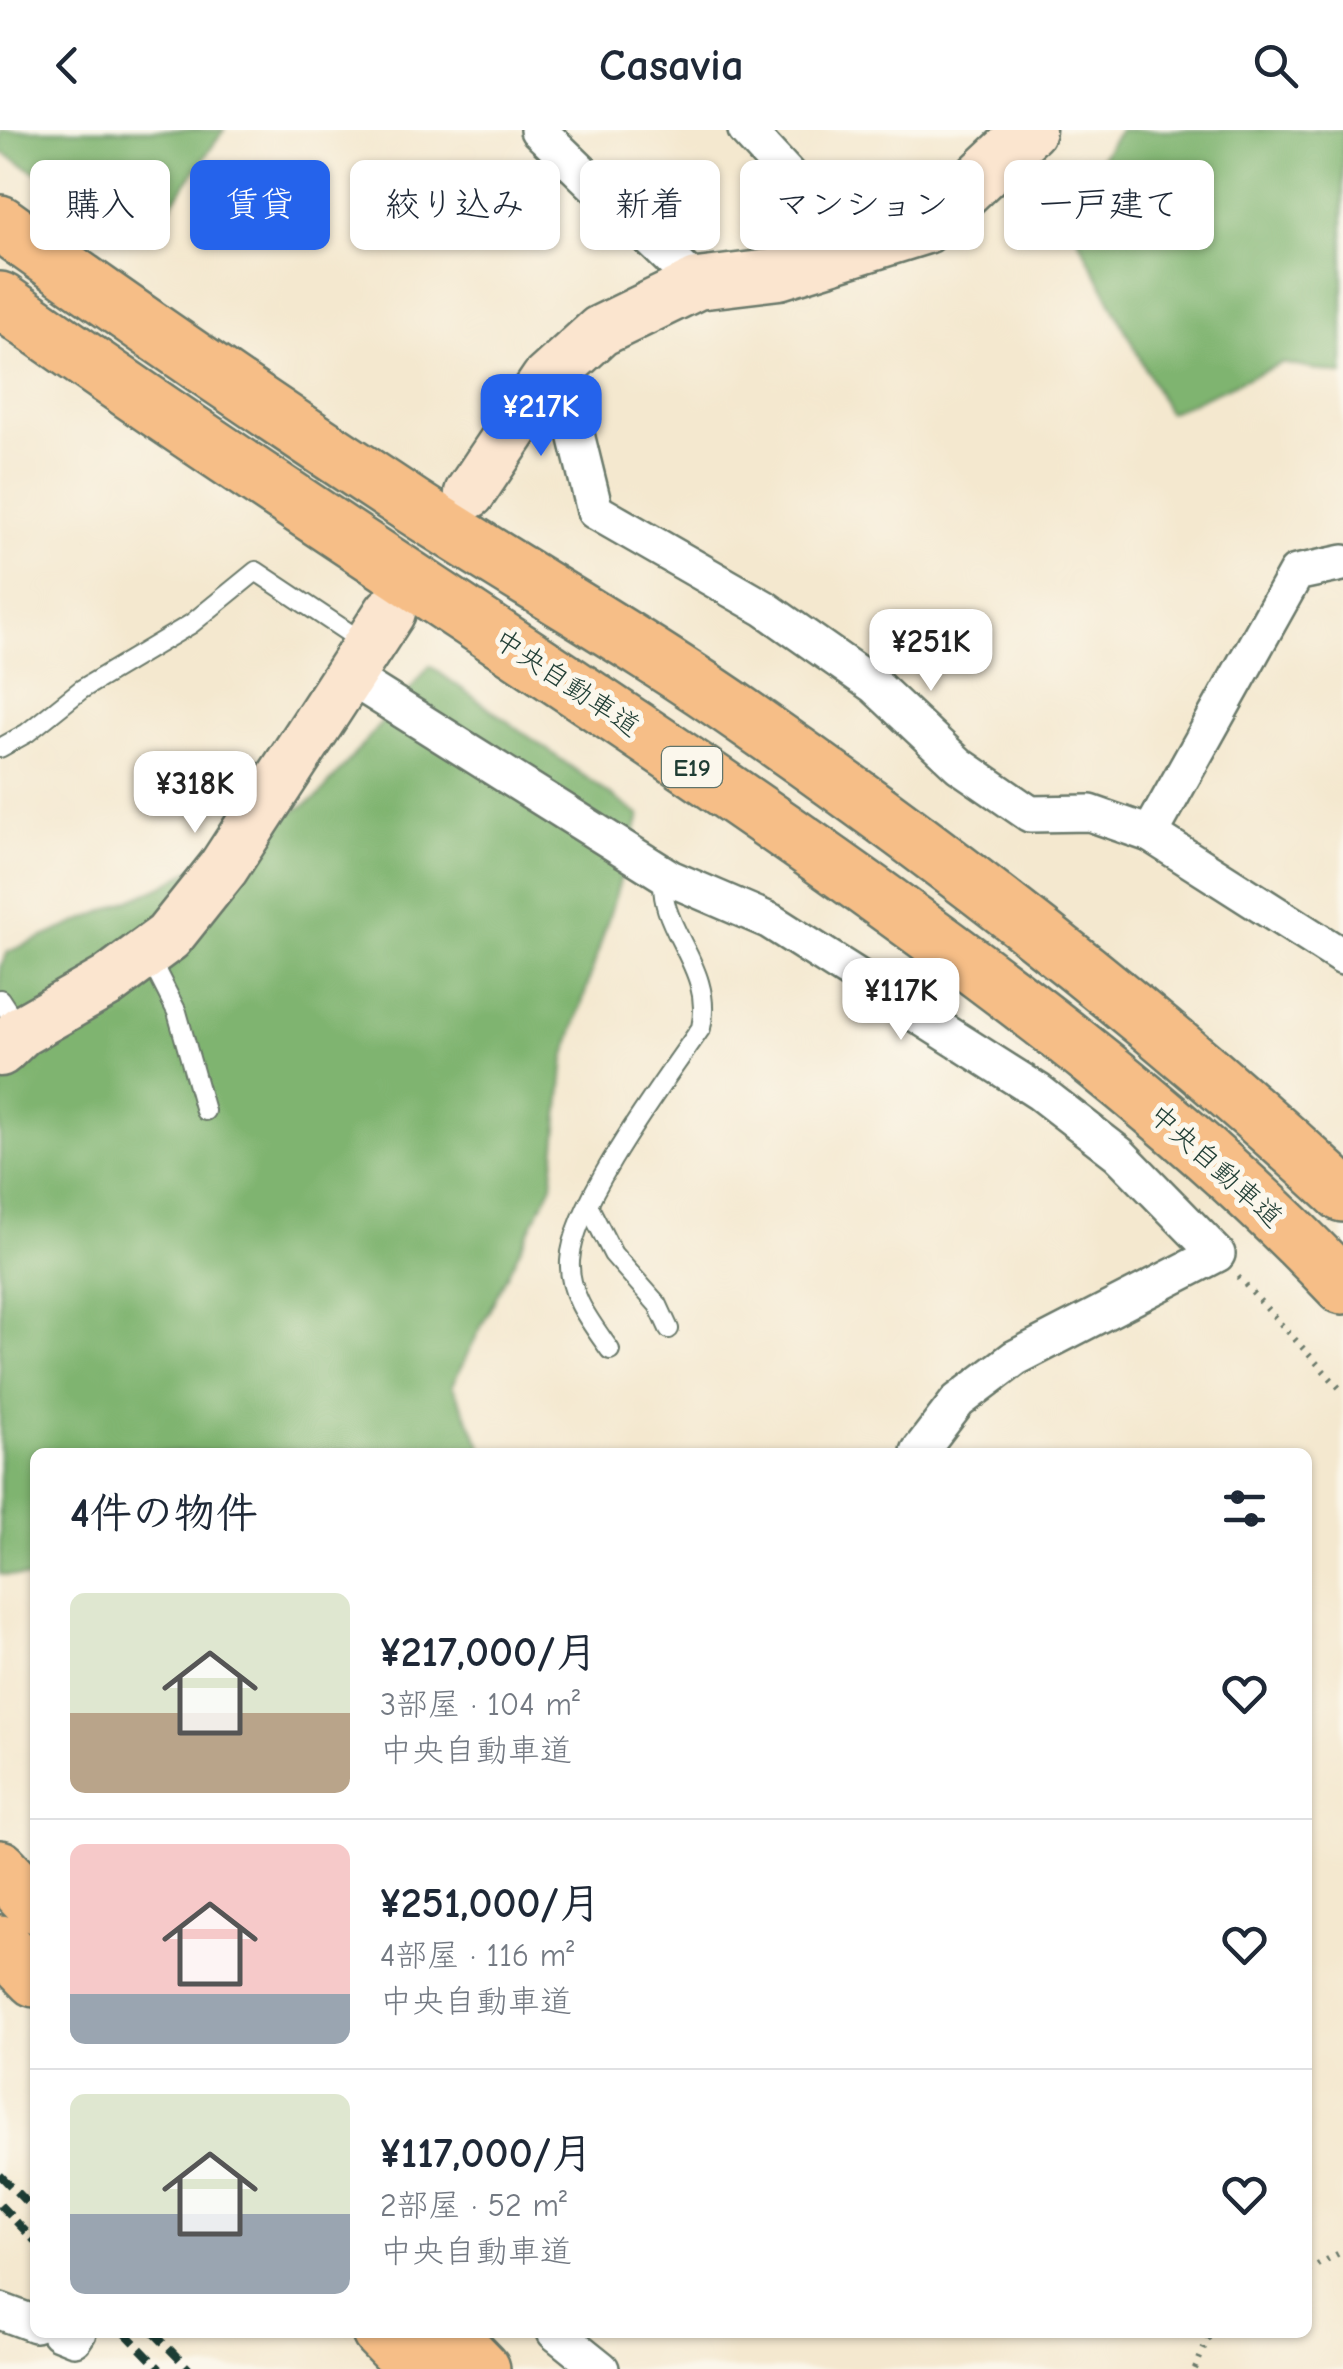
<!DOCTYPE html>
<html lang="ja">
<head>
<meta charset="utf-8">
<style>
	:root { --surface:#fff; --page:#f2f2f3; --text:#1f2937; --muted:#747a83; --line:#e0e1e3; --accent:#2563eb }
	body { margin:0; font-family:"Comic Neue","Klee One",sans-serif; background:var(--page); color:var(--text); height:100vh; display:flex; flex-direction:column; font-size:38px; white-space:nowrap }
	* { box-sizing:border-box; margin:0 }
	p { font-size:32px; color:var(--muted) }
	.icon { flex:none; width:55px; height:55px; fill:none; stroke:currentColor; stroke-width:2; stroke-linecap:round; stroke-linejoin:round }
	.map { position:relative; flex:1; overflow:hidden }
	.panel { position:absolute; left:30px; top:1318px; width:1282px; height:890px; display:flex; flex-direction:column; background:var(--surface); border-radius:15px; box-shadow:0 2px 8px #0004 }
	.panel>* { flex:none }
	.hud { position:absolute; left:30px; top:30px; width:1285px; height:90px; display:flex; gap:20px }
	.price { position:absolute; translate:-50% -85px; padding:0 22px; border-radius:20px; background:#fff; color:#222; font-size:32px; line-height:65px; filter:drop-shadow(0 2px 5px #0008) }
	.price::after { content:''; position:absolute; left:50%; top:60px; width:30px; height:22px; margin-left:-15px; background:inherit; clip-path:polygon(0 0,100% 0,50% 100%) }
	.price.on { background:var(--accent); color:#fff }
	ul { padding:0; list-style:none }
	li { display:flex; align-items:center; gap:30px; height:250px; padding:0 40px }
	li+li { border-top:2px solid var(--line) }
	li span { display:grid; place-items:center; flex:none; width:280px; height:200px; border-radius:15px; color:#555 }
	li>.icon { margin-inline-start:auto }
	span .icon { width:120px; height:120px; fill:#fffc; stroke-width:1 }
	li b { font-size:42px }
	h2 { display:flex; justify-content:space-between; align-items:center; height:120px; padding:0 40px; font-size:42px }
	.chip { padding:0 35px; border-radius:15px; background:var(--surface); box-shadow:0 2px 8px #0004; font-size:35px; line-height:90px }
	.chip.on { background:var(--accent); color:#fff }
	header { display:flex; justify-content:space-between; align-items:center; height:130px; padding:0 40px; background:var(--surface); font-size:45px; font-weight:700 }
	.map>svg:first-child { display:block }
</style>
</head>
<body>
<header><svg class="icon" aria-label="back" viewBox="0 0 24 24"><path d="M15 5l-7 7 7 7"/></svg>Casavia<svg class="icon" aria-label="search" viewBox="0 0 24 24"><circle cx="10" cy="10" r="6"/><path d="M15 15l6 6"/></svg></header>
<div class="map">
<svg width="1343" height="2239" viewBox="0 0 1343 2239">
	<rect width="100%" height="100%" fill="#fbf7ec"/>
	<filter id="ink" filterUnits="userSpaceOnUse"><feTurbulence type="fractalNoise" baseFrequency=".01" numOctaves="2"/><feDisplacementMap in="SourceGraphic" scale="20" xChannelSelector="R" yChannelSelector="G"/><feConvolveMatrix kernelMatrix="1 2 1 2 8 2 1 2 1" color-interpolation-filters="sRGB"/></filter>
	<filter id="wash" filterUnits="userSpaceOnUse"><feTurbulence type="fractalNoise" baseFrequency=".0048" numOctaves="4" result="noise"/><feDisplacementMap in="SourceGraphic" scale="40" xChannelSelector="R" yChannelSelector="G"/><feGaussianBlur stdDeviation="2.25" result="paint"/><feColorMatrix in="noise" values="0 0 0 0 0 0 0 0 0 0 0 0 0 0 0 0 0 1.4 0 .05"/><feComposite in="paint" operator="in"/></filter>
	<g filter="url(#wash)">
		<rect width="100%" height="100%" fill="#f4e8cf"/>
		<g fill="#7fb46f" stroke="#4f7852" stroke-width="2.5">
			<polygon points="0,0 224,0 147,108 0,21"/>
			<polygon points="1120,0 1343,0 1343,245 1282,233 1168,283 1064,81"/>
			<polygon points="430,536 640,686 565,928 552,1055 452,1255 484,1322 35,1322 35,1449 0,1444 0,837 8,822 163,756 317,668"/>
		</g>
	</g>
	<g filter="url(#ink)">
		<g fill="none" stroke-linecap="round" stroke-linejoin="round">
			<g stroke="#6a796a" stroke-width="22">
				<g id="lane">
					<polyline points="0,618 27,603 82,559 191,494 256,441 367,515"/>
					<polyline points="149,827 177,882 205,981"/>
					<polyline points="0,869 19,898"/>
					<polyline points="589,1077 613,1124 658,1175 669,1199"/>
					<path d="M610,1220C592,1194 568,1165 570,1131C573,1072 666,949 701,898C715,835 655,798 664,744"/>
				</g>
			</g>
			<g stroke="#6a796a" stroke-width="40">
				<g id="street">
					<polyline points="538,0 697,154"/>
					<polyline points="746,0 859,122"/>
					<polyline points="546,250 573,292 595,381 764,478 875,556 959,635 1030,684 1090,683 1150,704 1296,443 1343,433"/>
					<polyline points="347,545 670,748 770,791 1039,962 1119,1024 1217,1124 1015,1228 958,1271 919,1322"/>
					<polyline points="1150,704 1343,827"/>
					<polyline points="0,2181 35,2194"/>
					<polyline points="59,2202 74,2208 78,2202"/>
					<polyline points="555,2202 601,2239"/>
				</g>
			</g>
			<g stroke="#6a796a" stroke-width="55">
				<g id="secondary">
					<polyline points="470,363 546,250 600,201 697,154 779,144 926,98 1030,0"/>
					<polyline points="0,921 21,901 107,852 168,807 223,738 390,482"/>
				</g>
			</g>
			<g stroke="#6a796a" stroke-width="60">
				<g id="highway">
					<path d="M0,93C135,190 273,285 412,376C524,449 641,514 750,591C958,736 1157,891 1343,1064"/>
					<path d="M0,170C273,365 559,541 833,735C1012,862 1191,996 1343,1156"/>
					<polyline points="0,1738 35,1775"/>
					<polyline points="0,1813 35,1849"/>
					<polyline points="380,2202 416,2239"/>
					<polyline points="446,2202 482,2239"/>
				</g>
			</g>
			<g stroke="#6a796a" stroke-width="6" stroke-dasharray="2.5 8" stroke-linecap="butt">
				<polyline points="1238,1147 1343,1262"/>
				<polyline points="1308,2140 1343,2121"/>
				<polyline points="1195,2239 1211,2202"/>
			</g>
			<use href="#lane" stroke="#fff" stroke-width="18"/>
			<use href="#street" stroke="#fff" stroke-width="35"/>
			<use href="#secondary" stroke="#fbe5cf" stroke-width="50"/>
			<use href="#highway" stroke="#f6be87" stroke-width="55"/>
			<g stroke="#1f3d34" stroke-width="8" stroke-dasharray="15 8" stroke-linecap="butt">
				<polyline points="0,2045 35,2081"/>
				<polyline points="0,2075 35,2111"/>
				<polyline points="124,2202 160,2239"/>
				<polyline points="153,2202 189,2239"/>
			</g>
		</g>
	</g>
	<g text-anchor="middle" dominant-baseline="central" stroke-width="10" stroke-linejoin="round" paint-order="stroke">
		<rect fill="#fbf7ec" stroke="#61756b" stroke-width="2.5" x="662" y="617" width="60" height="40" rx="8"/>
		<g font-size="25" font-weight="bold" fill="#1f3d34">
			<text x="692" y="637">E19</text>
		</g>
		<g font-size="28" fill="#1f3d34" stroke="#fbf7ec">
			<text transform="translate(567 553) rotate(34)">中央自動車道</text>
			<text transform="translate(1216 1036) rotate(42)">中央自動車道</text>
		</g>
	</g>
</svg>
<b class="price on" style="left:541px;top:329px">¥217K</b>
<b class="price" style="left:931px;top:564px">¥251K</b>
<b class="price" style="left:195px;top:706px">¥318K</b>
<b class="price" style="left:901px;top:913px">¥117K</b>
<div class="hud">
<a class="chip">購入</a>
<a class="chip on">賃貸</a>
<a class="chip">絞り込み</a>
<a class="chip">新着</a>
<a class="chip">マンション</a>
<a class="chip">一戸建て</a>
</div>
<section class="panel">
<h2>4件の物件<svg class="icon" aria-label="filters" viewBox="0 0 24 24"><path d="M4 7h16M4 17h16"/><circle cx="9" cy="7" r="2"/><circle cx="15" cy="17" r="2"/></svg></h2>
<ul>
<li><span style="background:linear-gradient(#dfe7d0 60%,#b9a48a 0)"><svg class="icon" aria-label="home" viewBox="0 0 24 24"><path d="M3 11l9-7 9 7M6 9v11h12V9"/></svg></span><div><b>¥217,000/月</b><p>3部屋 · 104 m²</p><p>中央自動車道</p></div><svg class="icon" aria-label="heart" viewBox="0 0 24 24"><path d="M12 20l-8-8c-3-5 5-10 8-4 3-6 11-1 8 4z"/></svg></li>
<li><span style="background:linear-gradient(#f6c9c9 75%,#9aa5b1 0)"><svg class="icon" aria-label="home" viewBox="0 0 24 24"><path d="M3 11l9-7 9 7M6 9v11h12V9"/></svg></span><div><b>¥251,000/月</b><p>4部屋 · 116 m²</p><p>中央自動車道</p></div><svg class="icon" aria-label="heart" viewBox="0 0 24 24"><path d="M12 20l-8-8c-3-5 5-10 8-4 3-6 11-1 8 4z"/></svg></li>
<li><span style="background:linear-gradient(#dfe7d0 60%,#9aa5b1 0)"><svg class="icon" aria-label="home" viewBox="0 0 24 24"><path d="M3 11l9-7 9 7M6 9v11h12V9"/></svg></span><div><b>¥117,000/月</b><p>2部屋 · 52 m²</p><p>中央自動車道</p></div><svg class="icon" aria-label="heart" viewBox="0 0 24 24"><path d="M12 20l-8-8c-3-5 5-10 8-4 3-6 11-1 8 4z"/></svg></li>
</ul>
</section>
</div>
</body>
</html>
